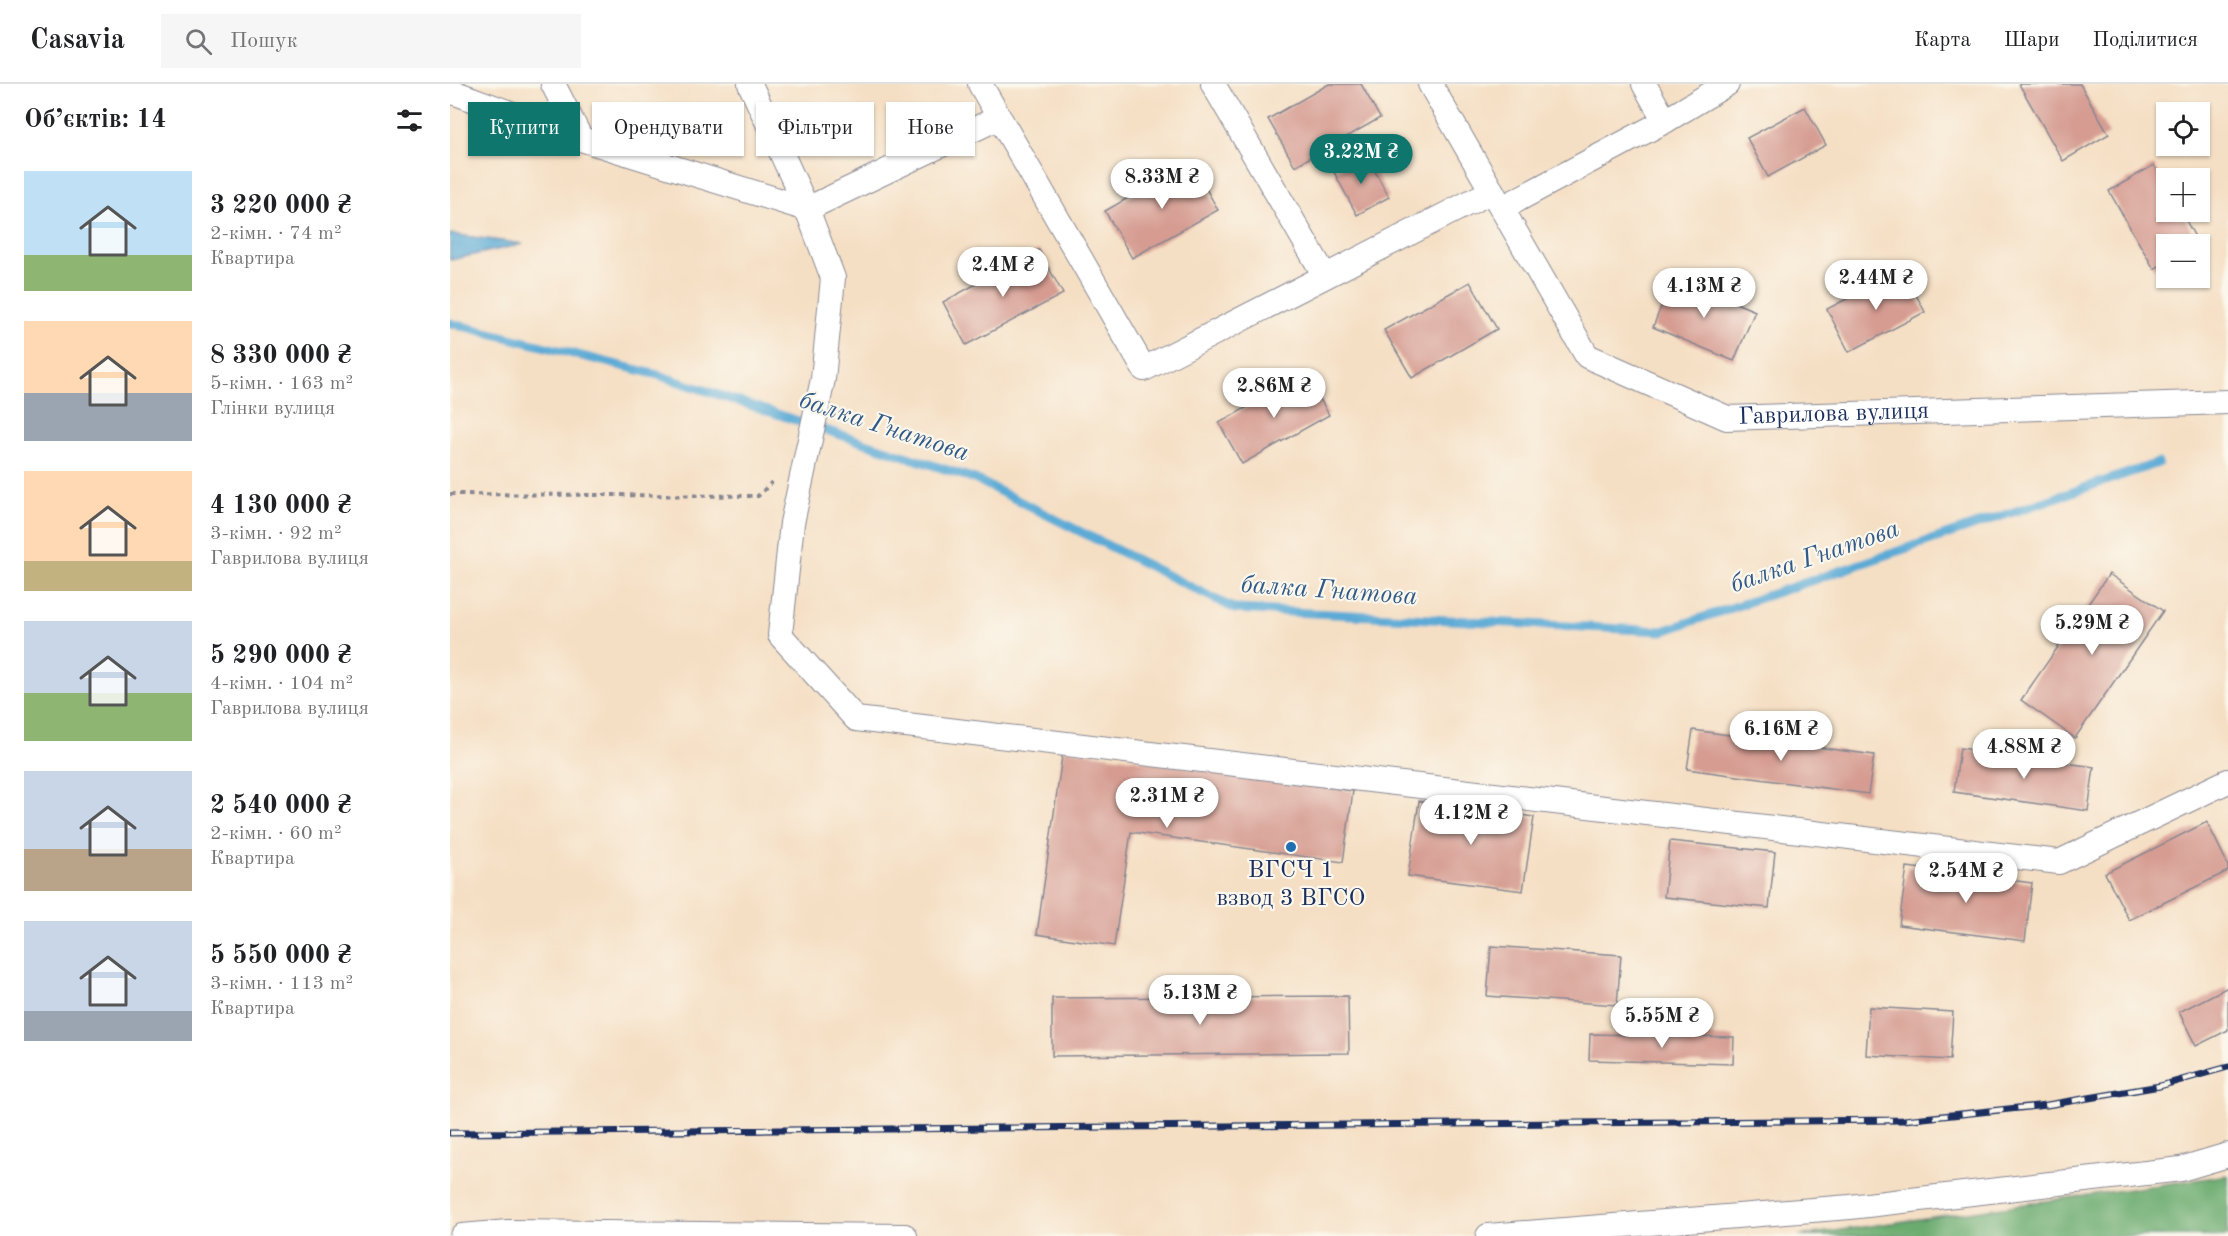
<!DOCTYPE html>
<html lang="uk">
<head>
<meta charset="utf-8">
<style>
	:root { --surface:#fff; --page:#f6f6f6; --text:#202124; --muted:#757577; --line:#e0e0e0; --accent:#0f766e }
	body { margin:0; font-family:"Old Standard TT",serif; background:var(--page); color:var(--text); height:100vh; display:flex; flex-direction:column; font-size:22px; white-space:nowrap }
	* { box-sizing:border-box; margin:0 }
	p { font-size:20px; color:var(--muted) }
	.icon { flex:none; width:33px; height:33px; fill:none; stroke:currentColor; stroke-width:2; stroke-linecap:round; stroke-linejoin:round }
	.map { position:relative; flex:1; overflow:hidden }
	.drawer { display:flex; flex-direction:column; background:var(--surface); width:450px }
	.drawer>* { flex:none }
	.top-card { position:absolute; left:18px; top:18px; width:570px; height:54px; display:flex; gap:12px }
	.tools { position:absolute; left:1706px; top:18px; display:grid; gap:12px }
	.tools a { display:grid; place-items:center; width:54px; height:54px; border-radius:0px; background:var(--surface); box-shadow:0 2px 4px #0004; font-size:30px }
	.price { position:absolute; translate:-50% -51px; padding:0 14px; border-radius:21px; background:#fff; color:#222; font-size:20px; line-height:39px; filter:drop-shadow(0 2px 3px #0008) }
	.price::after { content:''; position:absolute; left:50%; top:36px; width:18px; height:14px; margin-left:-9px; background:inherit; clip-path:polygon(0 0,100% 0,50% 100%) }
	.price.current { background:var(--accent); color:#fff }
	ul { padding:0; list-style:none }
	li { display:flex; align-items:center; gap:18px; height:150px; padding:0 24px }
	li span { display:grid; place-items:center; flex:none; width:168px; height:120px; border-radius:0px; color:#555 }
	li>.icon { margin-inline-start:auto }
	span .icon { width:72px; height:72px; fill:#fffc; stroke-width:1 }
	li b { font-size:26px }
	h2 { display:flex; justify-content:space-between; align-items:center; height:72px; padding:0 24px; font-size:26px }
	.pill { padding:0 21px; border-radius:0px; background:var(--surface); box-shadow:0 2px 4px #0004; font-size:21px; line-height:54px }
	.pill.current { background:var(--accent); color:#fff }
	header { display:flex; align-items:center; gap:36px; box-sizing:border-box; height:84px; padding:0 30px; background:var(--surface); border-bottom:2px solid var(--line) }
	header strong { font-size:28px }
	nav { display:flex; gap:33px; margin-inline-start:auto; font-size:21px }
	.search { width:420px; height:54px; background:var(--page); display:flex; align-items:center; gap:15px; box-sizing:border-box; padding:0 21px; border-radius:0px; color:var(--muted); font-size:22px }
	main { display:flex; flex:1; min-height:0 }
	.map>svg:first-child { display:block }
</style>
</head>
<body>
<header>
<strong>Casavia</strong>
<div class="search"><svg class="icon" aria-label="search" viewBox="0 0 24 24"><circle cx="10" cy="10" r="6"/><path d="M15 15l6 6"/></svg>Пошук</div>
<nav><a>Карта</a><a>Шари</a><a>Поділитися</a></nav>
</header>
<main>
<section class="drawer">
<h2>Об’єктів: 14<svg class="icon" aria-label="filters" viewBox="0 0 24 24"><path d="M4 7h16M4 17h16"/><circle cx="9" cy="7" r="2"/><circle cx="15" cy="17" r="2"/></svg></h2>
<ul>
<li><span style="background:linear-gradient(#bfe0f5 70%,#8fb573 0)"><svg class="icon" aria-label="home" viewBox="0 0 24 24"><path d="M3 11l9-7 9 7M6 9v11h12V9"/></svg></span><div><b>3 220 000 ₴</b><p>2-кімн. · 74 m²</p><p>Квартира</p></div></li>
<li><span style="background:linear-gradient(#ffd9b3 60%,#9aa5b1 0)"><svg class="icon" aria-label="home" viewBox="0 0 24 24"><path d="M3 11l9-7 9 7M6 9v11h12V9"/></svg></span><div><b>8 330 000 ₴</b><p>5-кімн. · 163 m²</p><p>Глінки вулиця</p></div></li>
<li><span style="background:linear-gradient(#ffd9b3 75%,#c2b280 0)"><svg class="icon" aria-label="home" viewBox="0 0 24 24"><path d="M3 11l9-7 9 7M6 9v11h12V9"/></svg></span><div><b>4 130 000 ₴</b><p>3-кімн. · 92 m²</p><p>Гаврилова вулиця</p></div></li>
<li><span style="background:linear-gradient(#c9d6e8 60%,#8fb573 0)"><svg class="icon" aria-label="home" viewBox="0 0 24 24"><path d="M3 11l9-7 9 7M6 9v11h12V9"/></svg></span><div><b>5 290 000 ₴</b><p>4-кімн. · 104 m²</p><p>Гаврилова вулиця</p></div></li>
<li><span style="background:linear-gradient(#c9d6e8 65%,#b9a48a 0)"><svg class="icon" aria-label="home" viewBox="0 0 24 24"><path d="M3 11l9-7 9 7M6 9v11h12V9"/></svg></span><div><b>2 540 000 ₴</b><p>2-кімн. · 60 m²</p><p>Квартира</p></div></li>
<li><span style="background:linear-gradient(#c9d6e8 75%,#9aa5b1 0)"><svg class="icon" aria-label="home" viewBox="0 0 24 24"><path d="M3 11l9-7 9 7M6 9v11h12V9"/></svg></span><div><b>5 550 000 ₴</b><p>3-кімн. · 113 m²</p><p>Квартира</p></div></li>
</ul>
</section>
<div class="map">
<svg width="1778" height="1152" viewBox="0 0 1778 1152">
	<rect width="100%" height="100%" fill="#fbf7ec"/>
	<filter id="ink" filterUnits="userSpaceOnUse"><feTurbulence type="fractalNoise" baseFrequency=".0167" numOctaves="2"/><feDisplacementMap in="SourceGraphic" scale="12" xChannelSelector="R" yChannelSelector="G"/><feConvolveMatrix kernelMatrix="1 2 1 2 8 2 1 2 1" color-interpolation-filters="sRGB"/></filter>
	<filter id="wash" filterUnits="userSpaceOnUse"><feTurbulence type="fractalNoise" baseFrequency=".008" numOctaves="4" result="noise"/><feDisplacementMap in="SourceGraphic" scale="24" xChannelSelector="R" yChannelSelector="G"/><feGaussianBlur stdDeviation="1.35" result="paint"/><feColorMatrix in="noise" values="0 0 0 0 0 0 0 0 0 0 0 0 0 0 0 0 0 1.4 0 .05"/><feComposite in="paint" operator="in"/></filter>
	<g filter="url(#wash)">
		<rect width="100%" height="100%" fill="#f5dfc4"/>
		<polygon fill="#6bab6e" stroke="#436d66" stroke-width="1.5" points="1778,1091 1778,1152 1349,1152"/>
		<polygon fill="#5baad5" stroke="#3b6c9a" stroke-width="1.5" points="0,150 73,160 0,176"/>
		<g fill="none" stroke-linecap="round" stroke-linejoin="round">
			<polyline stroke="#5baad5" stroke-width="9" points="0,239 208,291 525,395 785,525 1213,547 1708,379"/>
		</g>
		<g id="blocks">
			<g fill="#d69c92">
				<polygon points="879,0 911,0 930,34 845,82 818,35"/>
				<polygon points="1569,0 1630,0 1659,50 1613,77"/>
				<polygon points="1355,23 1376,61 1318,93 1297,54"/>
				<polygon points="916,71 939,113 907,131 884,88"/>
				<polygon points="741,78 768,126 682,174 655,127"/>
				<polygon points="1704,81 1716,102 1716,128 1731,128 1749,160 1716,160 1716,178 1704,185 1659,107"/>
				<polygon points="589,166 613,210 516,261 493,218"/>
				<polygon points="1453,186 1475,228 1399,268 1377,225"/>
				<polygon points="1223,193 1305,227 1284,277 1203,243"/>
				<polygon points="1020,198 1047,245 962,294 934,246"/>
				<polygon points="856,290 879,331 792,380 769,339"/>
				<polygon points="1659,490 1713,527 1625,654 1571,616"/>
				<polygon points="1243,646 1424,671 1418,710 1237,685"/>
				<polygon points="1510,664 1644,683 1638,727 1504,708"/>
				<polygon points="613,665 903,707 893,778 681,748 664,862 587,850"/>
				<polygon points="969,717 1084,733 1073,807 958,792"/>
				<polygon points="1757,738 1778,781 1778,787 1679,836 1655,789"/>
				<polygon points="1220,757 1325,768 1319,824 1214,813"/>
				<polygon points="1457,783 1582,799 1575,857 1449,841"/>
				<polygon points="1041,862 1171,871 1167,921 1037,912"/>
				<polygon points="1778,903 1778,946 1746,962 1729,928"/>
				<polygon points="898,912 899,969 602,972 602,914"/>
				<polygon points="1419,923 1503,928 1500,976 1416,971"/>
				<polygon points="1140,950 1284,953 1283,980 1139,976"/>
			</g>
		</g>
	</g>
	<g filter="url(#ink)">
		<use href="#blocks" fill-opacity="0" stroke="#888791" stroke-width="1.5"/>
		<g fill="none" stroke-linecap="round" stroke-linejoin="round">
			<g stroke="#888791" stroke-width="26">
				<g id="street">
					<polyline points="103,0 131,55"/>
					<polyline points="300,0 357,125 383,194 373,295 342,439 330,551 406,635 1609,778 1778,697"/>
					<polyline points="530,0 694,285 1042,107"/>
					<polyline points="763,0 875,192"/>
					<path id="s1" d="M980,0L1137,272L1277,334L1778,318"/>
					<polyline points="1194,0 1215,37"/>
					<polyline points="0,7 131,55 357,125"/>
					<polyline points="1052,124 1215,37 1277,0"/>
					<polyline points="357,125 548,34"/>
					<polyline points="12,1152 58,1148 455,1152"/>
					<polyline points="1038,1152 1400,1123 1731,1085 1778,1071"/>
				</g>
			</g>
			<polyline stroke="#888791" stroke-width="4" stroke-dasharray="4.5 4.5" stroke-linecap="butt" points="0,410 308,412 322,398"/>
			<use href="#street" stroke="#fff" stroke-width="24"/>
			<g stroke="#1b2f5e" stroke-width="7">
				<polyline id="rail" points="0,1049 1454,1036 1597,1021 1710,1002 1778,983"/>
			</g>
			<use href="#rail" stroke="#fbf7ec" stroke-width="4.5" stroke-dasharray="14" stroke-linecap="butt"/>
		</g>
	</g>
	<circle fill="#1f6fb2" stroke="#fbf7ec" stroke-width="2" cx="841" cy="763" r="6"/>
	<g text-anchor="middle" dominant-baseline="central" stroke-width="4.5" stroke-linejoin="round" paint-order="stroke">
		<g font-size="24" fill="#1b2f5e" stroke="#fbf7ec">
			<text stroke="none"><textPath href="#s1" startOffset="574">Гаврилова вулиця</textPath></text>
		</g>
		<g font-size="24" fill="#1b2f5e" stroke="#fbf7ec">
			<text x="841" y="787">ВГСЧ 1<tspan x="841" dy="28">взвод 3 ВГСО</tspan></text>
		</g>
		<g font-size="26" font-style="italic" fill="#315a88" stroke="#fbf7ec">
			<text transform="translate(434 343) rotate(18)">балка Гнатова</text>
			<text transform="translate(1365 473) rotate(-19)">балка Гнатова</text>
			<text transform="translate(879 507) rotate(4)">балка Гнатова</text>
		</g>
	</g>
</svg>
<div class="tools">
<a><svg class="icon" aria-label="locate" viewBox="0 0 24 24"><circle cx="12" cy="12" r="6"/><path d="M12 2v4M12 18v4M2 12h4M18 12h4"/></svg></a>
<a>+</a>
<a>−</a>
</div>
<b class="price current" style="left:911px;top:101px">3.22M ₴</b>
<b class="price" style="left:712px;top:126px">8.33M ₴</b>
<b class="price" style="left:553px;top:214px">2.4M ₴</b>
<b class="price" style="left:1426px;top:227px">2.44M ₴</b>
<b class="price" style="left:1254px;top:235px">4.13M ₴</b>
<b class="price" style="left:824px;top:335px">2.86M ₴</b>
<b class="price" style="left:1642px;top:572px">5.29M ₴</b>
<b class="price" style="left:1331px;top:678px">6.16M ₴</b>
<b class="price" style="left:1574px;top:696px">4.88M ₴</b>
<b class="price" style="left:717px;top:745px">2.31M ₴</b>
<b class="price" style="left:1021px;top:762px">4.12M ₴</b>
<b class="price" style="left:1516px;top:820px">2.54M ₴</b>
<b class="price" style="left:750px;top:942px">5.13M ₴</b>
<b class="price" style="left:1212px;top:965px">5.55M ₴</b>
<div class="top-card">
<a class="pill current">Купити</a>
<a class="pill">Орендувати</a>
<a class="pill">Фільтри</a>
<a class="pill">Нове</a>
</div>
</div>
</main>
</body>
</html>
